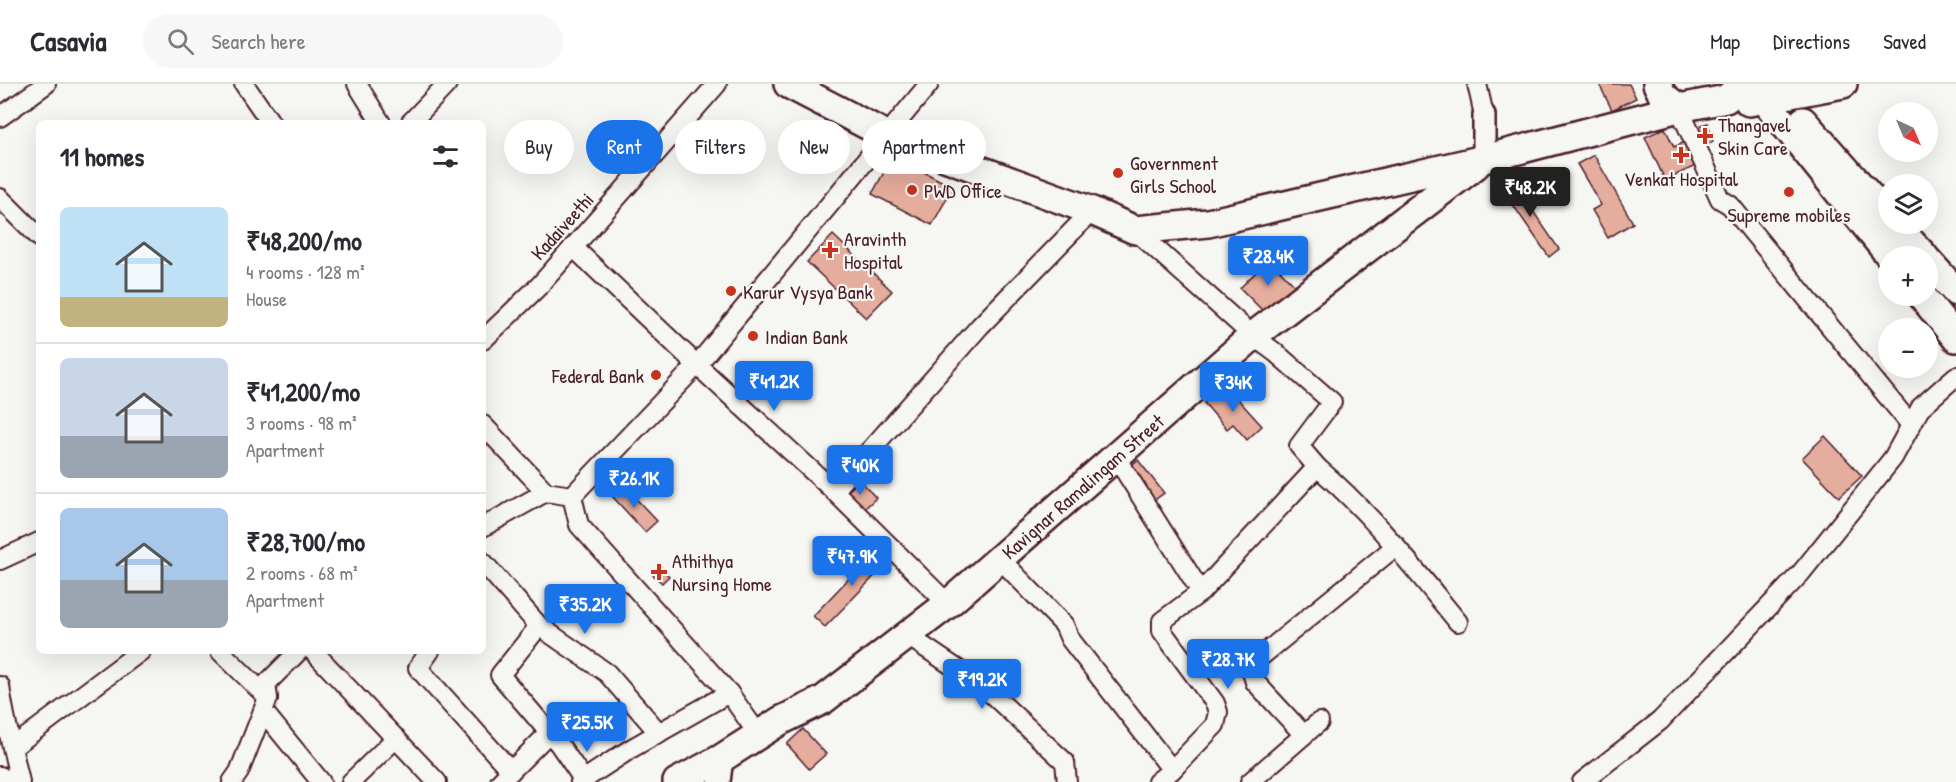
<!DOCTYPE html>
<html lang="en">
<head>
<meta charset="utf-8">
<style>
	:root { --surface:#fff; --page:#f7f7f7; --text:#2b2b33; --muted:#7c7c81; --line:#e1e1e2; --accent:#1a73e8 }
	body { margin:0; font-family:"Patrick Hand",sans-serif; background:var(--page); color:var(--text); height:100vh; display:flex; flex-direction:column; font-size:22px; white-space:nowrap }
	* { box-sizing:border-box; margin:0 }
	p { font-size:20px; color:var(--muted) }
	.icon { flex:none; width:33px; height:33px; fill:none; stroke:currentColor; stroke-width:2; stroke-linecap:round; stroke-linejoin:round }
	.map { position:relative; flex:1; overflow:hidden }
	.panel { position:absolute; left:36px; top:36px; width:450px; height:534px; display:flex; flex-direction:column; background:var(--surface); border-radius:9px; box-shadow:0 6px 24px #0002 }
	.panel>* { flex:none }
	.guide { position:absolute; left:504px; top:36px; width:570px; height:54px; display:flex; gap:12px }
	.needle { width:39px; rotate:136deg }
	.controls { position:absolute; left:1878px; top:18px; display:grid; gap:12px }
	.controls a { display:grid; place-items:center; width:60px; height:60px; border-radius:50%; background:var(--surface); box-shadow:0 6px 24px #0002; font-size:30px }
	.price { position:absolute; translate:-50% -51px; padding:0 14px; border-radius:6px; background:var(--accent); color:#fff; font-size:20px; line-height:39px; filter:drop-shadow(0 2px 3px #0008) }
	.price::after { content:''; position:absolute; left:50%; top:36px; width:18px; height:14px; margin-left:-9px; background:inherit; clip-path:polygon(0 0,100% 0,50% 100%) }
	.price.on { background:#222; color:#fff }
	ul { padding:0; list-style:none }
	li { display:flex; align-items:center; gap:18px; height:150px; padding:0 24px }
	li+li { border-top:2px solid var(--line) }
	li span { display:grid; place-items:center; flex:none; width:168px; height:120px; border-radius:9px; color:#555 }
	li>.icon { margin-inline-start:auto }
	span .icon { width:72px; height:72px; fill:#fffc; stroke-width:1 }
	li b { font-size:26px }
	h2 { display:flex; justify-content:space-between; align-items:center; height:72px; padding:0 24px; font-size:26px }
	.chip { padding:0 21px; border-radius:27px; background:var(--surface); box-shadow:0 6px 24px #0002; font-size:21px; line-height:54px }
	.chip.on { background:var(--accent); color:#fff }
	header { display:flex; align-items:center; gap:36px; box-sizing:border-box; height:84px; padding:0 30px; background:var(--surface); border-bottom:2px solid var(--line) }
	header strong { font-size:28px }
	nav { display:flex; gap:33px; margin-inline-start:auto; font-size:21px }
	.search { width:420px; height:54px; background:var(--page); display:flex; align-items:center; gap:15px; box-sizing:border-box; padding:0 21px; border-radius:33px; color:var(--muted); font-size:22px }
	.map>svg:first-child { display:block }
</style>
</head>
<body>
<header>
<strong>Casavia</strong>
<div class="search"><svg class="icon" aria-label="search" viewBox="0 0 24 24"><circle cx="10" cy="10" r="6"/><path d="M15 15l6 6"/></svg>Search here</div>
<nav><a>Map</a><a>Directions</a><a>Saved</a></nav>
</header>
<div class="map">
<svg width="1956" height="698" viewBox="0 0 1956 698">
	<rect width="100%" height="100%" fill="#f6f6f2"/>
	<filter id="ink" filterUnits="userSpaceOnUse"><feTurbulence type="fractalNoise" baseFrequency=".0167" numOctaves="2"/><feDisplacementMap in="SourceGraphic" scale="12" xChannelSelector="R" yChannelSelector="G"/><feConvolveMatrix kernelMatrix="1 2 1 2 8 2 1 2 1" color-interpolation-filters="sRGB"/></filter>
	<g filter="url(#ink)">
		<g fill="#e5ad9d" stroke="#4a1f2b" stroke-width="1.5">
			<polygon points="1599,0 1629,0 1636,14 1612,26"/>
			<polygon points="1708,39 1713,58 1697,63 1692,44"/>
			<polygon points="1665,44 1674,63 1687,57 1698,81 1665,96 1645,53"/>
			<polygon points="1594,71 1633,139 1608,154 1592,126 1601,121 1577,80"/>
			<polygon points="893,72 953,103 932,141 872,110"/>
			<polygon points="1511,95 1559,165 1549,173 1500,102"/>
			<polygon points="833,151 892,207 866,234 807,178"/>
			<polygon points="1269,175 1296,203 1267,231 1240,204"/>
			<polygon points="1225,301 1262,342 1247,356 1233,340 1227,345 1204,319"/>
			<polygon points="1825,352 1862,392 1839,413 1802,374"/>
			<polygon points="1138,376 1164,409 1152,418 1126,385"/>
			<polygon points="860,396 876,414 860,429 844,411"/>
			<polygon points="623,401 657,437 645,448 612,412"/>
			<polygon points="879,463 891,475 825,543 813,532"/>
			<polygon points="659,481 669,492 662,499 651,489"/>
			<polygon points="803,645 826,670 809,685 787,660"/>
		</g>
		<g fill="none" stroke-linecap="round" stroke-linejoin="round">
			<g stroke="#4a1f2b" stroke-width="22">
				<g id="minor">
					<polyline points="244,0 271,39"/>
					<polyline points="357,0 381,39"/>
					<polyline points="1477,0 1484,31"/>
					<polyline points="1679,24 1720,115 1730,121 1911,341"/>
					<polyline points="0,33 46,0"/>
					<polyline points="410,39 447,0"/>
					<polyline points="0,114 39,153"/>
					<polyline points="1135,146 1253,252 1276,269 1332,318 1299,362 1317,383"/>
					<polyline points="573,163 697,281 834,407 948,520"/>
					<polyline points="483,256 540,201 717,0"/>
					<polyline points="483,341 546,408 572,412"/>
					<path d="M1116,373L1201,508L1317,383C1371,429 1413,483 1458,538"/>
					<polyline points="834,407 980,242 1092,127"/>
					<polyline points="483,443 546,408"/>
					<polyline points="1000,475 1064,541 1070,555 1172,686 1157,698"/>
					<polyline points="0,476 39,458"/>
					<polyline points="483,478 539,542 607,589 659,649"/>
					<polyline points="539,542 500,591 559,660 585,698"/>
					<polyline points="908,552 984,603 1065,678 1067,698"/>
					<polyline points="220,567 268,614"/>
					<polyline points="313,567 437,698"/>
					<polyline points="430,567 418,584 511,687"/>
					<path d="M0,602C4,634 13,666 20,698"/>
					<polyline points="263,627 321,698"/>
					<polyline points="758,650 729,609 579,441 572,412 697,281 929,0"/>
					<polyline points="1304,651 1255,598 1252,588 1259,574 1396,462"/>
					<polyline points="13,663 141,567"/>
					<polyline points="1172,686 1215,641 1218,628 1215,619 1162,547 1162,537 1201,508"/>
					<polyline points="0,692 11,698"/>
					<polyline points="232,698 239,688 268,614 266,600 299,567"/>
					<polyline points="351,698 396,654"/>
					<polyline points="500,698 549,649"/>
					<polyline points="580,698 632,664 729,609"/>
					<polyline points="1250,698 1319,638"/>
					<polyline points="1582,698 1660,637 1801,489 1893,374 1921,323 1956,292"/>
				</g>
			</g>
			<g stroke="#4a1f2b" stroke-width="26">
				<g id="tertiary">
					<polyline points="1484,31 1484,75"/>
					<polyline points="719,698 722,674"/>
				</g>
			</g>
			<g stroke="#4a1f2b" stroke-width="32">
				<g id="primary">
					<polyline points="788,0 888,52 1092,127 1135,146 1208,139 1484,75 1679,24 1726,15 1736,6 1763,0"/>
					<polyline points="1657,0 1663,12 1679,24"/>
					<polyline points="1758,1 1764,15 1890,172"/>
					<polyline points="1749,18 1843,0"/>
					<polyline points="1803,37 1888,133"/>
					<polyline points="1894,140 1924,172"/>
					<polyline points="1928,177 1956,208"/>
					<polyline points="1922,212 1956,254"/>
					<path id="s1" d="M677,698L722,674L780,637L823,616L948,520L1253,252L1476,81"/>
				</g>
			</g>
			<use href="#minor" stroke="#f6f6f2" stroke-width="18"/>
			<use href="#tertiary" stroke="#f6f6f2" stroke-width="21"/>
			<use href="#primary" stroke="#f6f6f2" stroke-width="27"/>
		</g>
	</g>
	<g fill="#c8321e" stroke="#f6f6f2" stroke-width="2">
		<path d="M1702 43h6v6h6v6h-6v6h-6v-6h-6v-6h6z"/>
		<path d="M1678 62h6v6h6v6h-6v6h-6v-6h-6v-6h6z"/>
		<circle cx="1118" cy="89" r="6"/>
		<circle cx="912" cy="106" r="6"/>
		<circle cx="1789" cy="108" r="6"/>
		<path d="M827 157h6v6h6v6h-6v6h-6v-6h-6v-6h6z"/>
		<circle cx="731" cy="207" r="6"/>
		<circle cx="753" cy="252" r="6"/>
		<circle cx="656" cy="291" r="6"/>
		<path d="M656 479h6v6h6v6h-6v6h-6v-6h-6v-6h6z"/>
	</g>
	<g text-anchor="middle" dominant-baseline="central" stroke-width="4.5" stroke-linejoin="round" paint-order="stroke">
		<g font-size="20" fill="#4a1f2b" stroke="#f6f6f2" text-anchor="start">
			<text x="1718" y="40">Thangavel<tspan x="1718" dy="23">Skin Care</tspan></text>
			<text x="1130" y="78">Government<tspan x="1130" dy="23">Girls School</tspan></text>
			<text x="1681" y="94" text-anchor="middle">Venkat Hospital</text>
			<text x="924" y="106">PWD Office</text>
			<text x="1789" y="130" text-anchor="middle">Supreme mobiles</text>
			<text x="844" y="154">Aravinth<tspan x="844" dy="23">Hospital</tspan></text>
			<text x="743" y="207">Karur Vysya Bank</text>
			<text x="765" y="252">Indian Bank</text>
			<text x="644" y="291" text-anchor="end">Federal Bank</text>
			<text x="672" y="476">Athithya<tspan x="672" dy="23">Nursing Home</tspan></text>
		</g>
		<g font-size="20" fill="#4a1f2b" stroke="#f6f6f2">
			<text transform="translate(562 142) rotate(-48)">Kadaiveethi</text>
			<text stroke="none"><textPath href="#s1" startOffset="504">Kavignar Ramalingam Street</textPath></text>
		</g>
	</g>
</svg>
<div class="controls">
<a><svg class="needle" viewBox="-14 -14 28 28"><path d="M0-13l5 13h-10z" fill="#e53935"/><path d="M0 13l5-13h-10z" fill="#7c7c81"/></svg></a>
<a><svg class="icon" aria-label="layers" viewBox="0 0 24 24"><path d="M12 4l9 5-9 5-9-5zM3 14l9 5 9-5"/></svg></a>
<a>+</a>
<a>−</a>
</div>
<b class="price on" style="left:1530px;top:134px">₹48.2K</b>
<b class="price" style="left:1268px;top:203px">₹28.4K</b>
<b class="price" style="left:774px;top:328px">₹41.2K</b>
<b class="price" style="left:1233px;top:329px">₹34K</b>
<b class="price" style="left:860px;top:412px">₹40K</b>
<b class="price" style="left:634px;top:425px">₹26.1K</b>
<b class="price" style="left:852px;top:503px">₹47.9K</b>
<b class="price" style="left:585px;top:551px">₹35.2K</b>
<b class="price" style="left:1228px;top:606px">₹28.7K</b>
<b class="price" style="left:982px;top:626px">₹19.2K</b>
<b class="price" style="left:587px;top:669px">₹25.5K</b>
<div class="guide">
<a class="chip">Buy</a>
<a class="chip on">Rent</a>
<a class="chip">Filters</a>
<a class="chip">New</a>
<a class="chip">Apartment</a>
</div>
<section class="panel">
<h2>11 homes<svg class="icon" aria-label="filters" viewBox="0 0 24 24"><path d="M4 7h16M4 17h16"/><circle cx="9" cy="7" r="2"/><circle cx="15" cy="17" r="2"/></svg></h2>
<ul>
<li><span style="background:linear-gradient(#bfe0f5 75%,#c2b280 0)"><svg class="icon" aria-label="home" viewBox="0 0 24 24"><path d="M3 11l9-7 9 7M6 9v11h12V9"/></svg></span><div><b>₹48,200/mo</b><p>4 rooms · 128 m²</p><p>House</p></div></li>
<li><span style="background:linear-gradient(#c9d6e8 65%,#9aa5b1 0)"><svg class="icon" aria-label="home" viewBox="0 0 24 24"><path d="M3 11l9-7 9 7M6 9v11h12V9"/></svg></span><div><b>₹41,200/mo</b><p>3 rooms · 98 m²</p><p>Apartment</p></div></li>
<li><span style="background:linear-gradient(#a9c7e8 60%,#9aa5b1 0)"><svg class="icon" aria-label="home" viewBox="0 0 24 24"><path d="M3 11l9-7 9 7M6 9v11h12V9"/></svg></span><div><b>₹28,700/mo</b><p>2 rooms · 68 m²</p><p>Apartment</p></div></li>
</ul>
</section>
</div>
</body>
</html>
